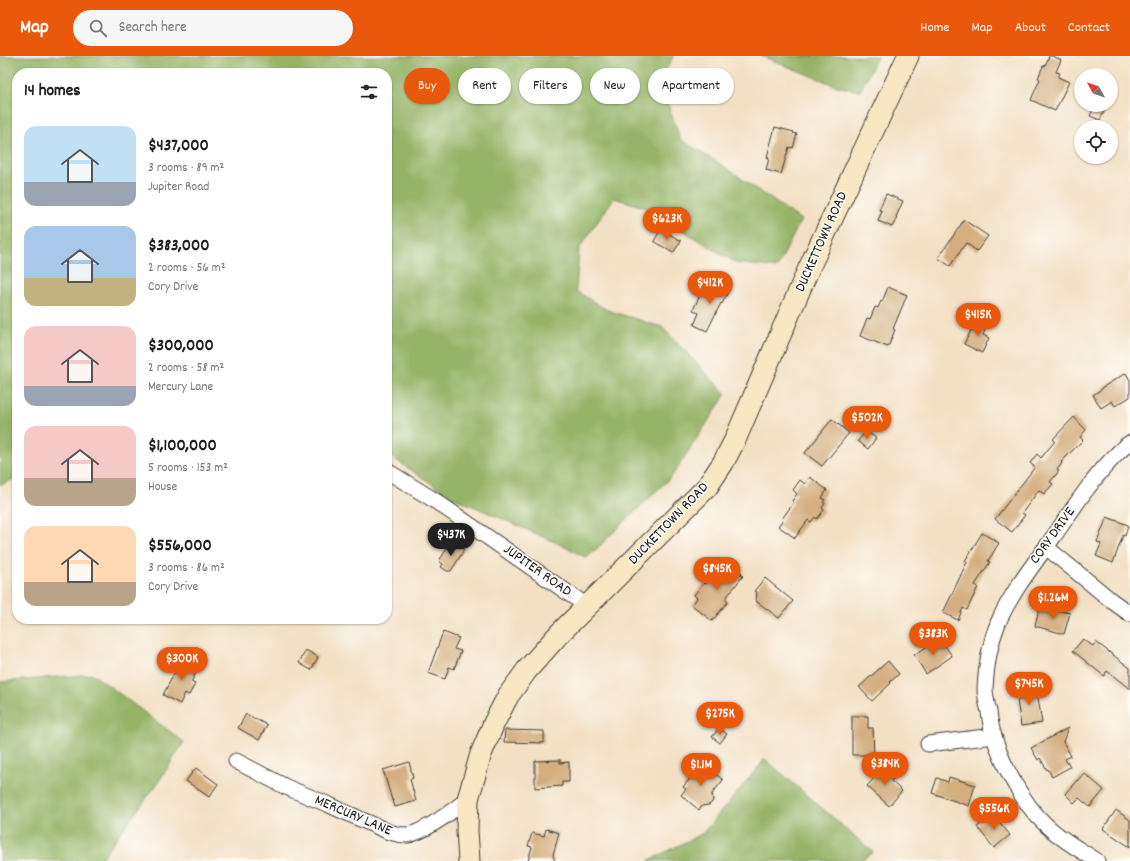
<!DOCTYPE html>
<html lang="en">
<head>
<meta charset="utf-8">
<style>
	:root { --surface:#fff; --page:#f6f6f6; --text:#222; --muted:#767676; --accent:#ea580c }
	body { margin:0; font-family:Dekko,sans-serif; background:var(--page); color:var(--text); height:100vh; display:flex; flex-direction:column; font-size:15px; white-space:nowrap }
	* { box-sizing:border-box; margin:0 }
	p { font-size:13px; color:var(--muted) }
	.icon { flex:none; width:22px; height:22px; fill:none; stroke:currentColor; stroke-width:2; stroke-linecap:round; stroke-linejoin:round }
	.map { position:relative; flex:1; overflow:hidden }
	.side { position:absolute; left:12px; top:12px; width:380px; height:556px; display:flex; flex-direction:column; background:var(--surface); border-radius:16px; box-shadow:0 1px 3px #0004 }
	.side>* { flex:none }
	.top-card { position:absolute; left:404px; top:12px; width:380px; height:36px; display:flex; gap:8px }
	.needle { width:26px; rotate:310deg }
	.buttons { position:absolute; left:1074px; top:12px; display:grid; gap:8px }
	.buttons a { display:grid; place-items:center; width:44px; height:44px; border-radius:50%; background:var(--surface); box-shadow:0 1px 3px #0004; font-size:20px }
	.price { position:absolute; translate:-50% -34px; padding:0 9px; border-radius:14px; background:var(--accent); color:#fff; font-size:13px; line-height:26px; filter:drop-shadow(0 1px 2px #0008) }
	.price::after { content:''; position:absolute; left:50%; top:24px; width:12px; height:9px; margin-left:-6px; background:inherit; clip-path:polygon(0 0,100% 0,50% 100%) }
	.price.selected { background:#222; color:#fff }
	ul { padding:0; list-style:none }
	li { display:flex; align-items:center; gap:12px; height:100px; padding:0 12px }
	li span { display:grid; place-items:center; flex:none; width:112px; height:80px; border-radius:12px; color:#555 }
	li>.icon { margin-inline-start:auto }
	span .icon { width:48px; height:48px; fill:#fffc; stroke-width:1 }
	li b { font-size:17px }
	h2 { display:flex; justify-content:space-between; align-items:center; height:48px; padding:0 12px; font-size:17px }
	.chip { padding:0 14px; border-radius:18px; background:var(--surface); box-shadow:0 1px 3px #0004; font-size:14px; line-height:36px }
	.chip.selected { background:var(--accent); color:#fff }
	header { display:flex; align-items:center; gap:24px; box-sizing:border-box; height:56px; padding:0 20px; background:var(--accent); color:#fff }
	header strong { font-size:19px }
	nav { display:flex; gap:22px; margin-inline-start:auto; font-size:14px }
	.search { width:280px; height:36px; background:var(--page); display:flex; align-items:center; gap:10px; box-sizing:border-box; padding:0 14px; border-radius:22px; color:var(--muted); font-size:15px }
	.map>svg:first-child { display:block }
</style>
</head>
<body>
<header>
<strong>Map</strong>
<div class="search"><svg class="icon" aria-label="search" viewBox="0 0 24 24"><circle cx="10" cy="10" r="6"/><path d="M15 15l6 6"/></svg>Search here</div>
<nav><a>Home</a><a>Map</a><a>About</a><a>Contact</a></nav>
</header>
<div class="map">
<svg width="1130" height="805" viewBox="0 0 1130 805">
	<rect width="100%" height="100%" fill="#fdfcf7"/>
	<filter id="ink" filterUnits="userSpaceOnUse"><feTurbulence type="fractalNoise" baseFrequency=".025" numOctaves="2"/><feDisplacementMap in="SourceGraphic" scale="8" xChannelSelector="R" yChannelSelector="G"/><feConvolveMatrix kernelMatrix="1 2 1 2 8 2 1 2 1" color-interpolation-filters="sRGB"/></filter>
	<filter id="wash" filterUnits="userSpaceOnUse"><feTurbulence type="fractalNoise" baseFrequency=".012" numOctaves="4" result="noise"/><feDisplacementMap in="SourceGraphic" scale="16" xChannelSelector="R" yChannelSelector="G"/><feGaussianBlur stdDeviation="0.9" result="paint"/><feColorMatrix in="noise" values="0 0 0 0 0 0 0 0 0 0 0 0 0 0 0 0 0 1.4 0 .05"/><feComposite in="paint" operator="in"/></filter>
	<g filter="url(#wash)">
		<rect width="100%" height="100%" fill="#f3e0c4"/>
		<g fill="#95b467" stroke="#586842">
			<polygon points="0,0 674,0 659,25 681,84 725,111 801,164 777,212 736,207 644,151 614,142 579,193 576,235 607,254 662,271 726,338 672,420 587,502 555,486 450,440 387,398 387,17 17,17 17,422 0,429"/>
			<polygon points="761,0 878,0 860,35 837,30"/>
			<polygon points="93,618 184,686 157,728 99,805 0,805 0,626"/>
			<polygon points="765,703 873,796 860,805 648,805 703,777"/>
		</g>
		<g id="blocks">
			<g fill="#d3ae7f">
				<polygon points="1049,0 1052,0 1061,4 1056,16 1060,17 1058,21 1069,26 1055,55 1031,44 1040,23 1038,22 1043,10 1045,10"/>
				<polygon points="1095,49 1100,49 1106,52 1100,64 1090,60"/>
				<polygon points="775,71 794,76 793,77 797,78 793,92 789,91 781,118 766,114 769,102 767,101"/>
				<polygon points="886,138 903,145 896,161 897,162 892,171 878,165 882,155 879,154"/>
				<polygon points="964,164 988,180 977,195 966,187 950,210 938,202"/>
				<polygon points="661,173 681,185 673,197 654,185"/>
				<polygon points="714,225 730,232 722,248 721,247 707,275 694,269 699,257 693,254 701,237 706,240"/>
				<polygon points="888,231 907,239 893,273 895,274 888,291 860,280 867,262 870,263 875,251 878,252 881,245 882,246"/>
				<polygon points="977,263 988,268 983,279 989,282 982,297 964,288"/>
				<polygon points="1126,317 1130,324 1130,341 1115,350 1112,345 1101,352 1093,339 1103,332 1103,331"/>
				<polygon points="1074,361 1086,374 1080,381 1083,384 1061,406 1062,407 1057,414 1059,415 1050,426 1053,428 1044,438 1039,434 1022,457 1025,459 1012,476 995,463 1035,411 1030,407 1037,398 1041,402 1055,385 1053,383"/>
				<polygon points="832,363 849,377 822,410 805,397"/>
				<polygon points="866,375 876,382 868,393 858,385"/>
				<polygon points="810,421 827,434 822,442 825,444 823,446 825,447 822,452 824,454 817,463 815,461 811,466 808,464 795,482 778,470 783,464 782,463 794,446 792,445 797,438 793,434 800,424 805,428"/>
				<polygon points="1107,461 1128,469 1125,480 1123,479 1113,507 1096,500 1101,488 1097,486"/>
				<polygon points="982,477 999,487 988,505 990,506 975,529 978,531 967,554 963,552 958,564 943,557 967,506 965,505"/>
				<polygon points="451,486 464,494 451,515 447,515 441,511 443,508 439,505"/>
				<polygon points="725,504 742,517 740,519 743,520 725,543 728,546 712,565 692,549 697,542 694,539 704,527 705,528"/>
				<polygon points="765,522 793,545 779,562 756,545 757,536 754,535"/>
				<polygon points="1050,552 1070,557 1064,578 1035,570 1039,553 1049,556"/>
				<polygon points="443,576 459,582 454,593 461,595 454,613 449,611 445,623 428,617"/>
				<polygon points="940,582 952,600 926,618 914,599"/>
				<polygon points="1083,583 1093,590 1096,586 1130,612 1130,633 1107,615 1104,620 1073,595"/>
				<polygon points="306,594 318,601 311,614 299,607"/>
				<polygon points="182,602 199,611 191,626 195,628 189,639 185,637 180,648 163,639"/>
				<polygon points="888,605 899,618 890,626 891,627 872,645 859,631"/>
				<polygon points="1036,629 1042,667 1021,670 1017,644 1022,643 1020,631"/>
				<polygon points="246,658 267,669 259,684 238,672"/>
				<polygon points="852,660 868,660 868,672 873,672 874,699 852,699"/>
				<polygon points="719,672 727,678 720,687 712,681"/>
				<polygon points="1068,672 1063,686 1071,700 1065,703 1070,711 1052,721 1048,713 1047,714 1040,702 1038,704 1031,692"/>
				<polygon points="505,674 544,675 544,687 504,686"/>
				<polygon points="560,704 560,707 569,706 569,726 562,726 562,730 535,732 535,705"/>
				<polygon points="409,706 413,722 410,723 416,745 395,751 393,744 392,744 383,714"/>
				<polygon points="701,706 723,724 712,738 713,745 709,749 702,750 699,754 681,739 686,733 683,731 693,719 691,718"/>
				<polygon points="886,709 897,718 891,725 902,735 889,750 867,730"/>
				<polygon points="196,712 218,728 209,741 186,725"/>
				<polygon points="1084,717 1104,734 1090,751 1079,742 1074,747 1065,738 1077,724 1077,725"/>
				<polygon points="949,721 975,729 969,750 932,737 937,722 948,726"/>
				<polygon points="1116,754 1130,764 1130,791 1103,773"/>
				<polygon points="993,758 1010,779 994,792 977,771"/>
				<polygon points="546,773 559,777 553,799 555,805 528,805 532,791 528,790 532,777 544,780"/>
			</g>
		</g>
	</g>
	<g filter="url(#ink)">
		<use href="#blocks" fill-opacity="0" stroke="#3c3935" stroke-width="1"/>
		<g fill="none" stroke-linecap="round" stroke-linejoin="round">
			<g stroke="#3c3935" stroke-width="17">
				<g id="street">
					<polyline points="387,415 434,444 587,550"/>
					<polyline points="1046,491 1112,545 1130,558"/>
					<polyline points="928,688 994,680"/>
					<path d="M236,705L286,731L327,748L389,776C395,778 401,779 407,779C424,777 455,753 468,743"/>
					<path d="M1097,805C1079,793 1060,783 1045,768C1024,749 1001,707 994,680C991,672 990,664 989,656C987,648 985,640 985,632C986,611 990,587 998,567C1012,535 1034,508 1054,480C1072,454 1090,426 1112,403C1118,397 1123,391 1130,387"/>
				</g>
			</g>
			<g stroke="#3c3935" stroke-width="23">
				<polyline id="secondary" points="469,805 467,774 468,743 481,698 494,667 508,640 527,614 559,578 707,431 723,407 735,384 809,212 908,0"/>
			</g>
			<use href="#street" stroke="#fff" stroke-width="15"/>
			<use href="#secondary" stroke="#f9e7c3" stroke-width="21"/>
		</g>
	</g>
	<g text-anchor="middle" dominant-baseline="central" stroke-width="3" stroke-linejoin="round" paint-order="stroke">
		<g font-size="15" fill="#1c1c1c" stroke="#fdfcf7">
			<text transform="translate(822 186) rotate(-66)">DUCKETTOWN ROAD</text>
			<text transform="translate(669 468) rotate(-46)">DUCKETTOWN ROAD</text>
			<text transform="translate(1053 480) rotate(-54)">CORY DRIVE</text>
			<text transform="translate(537 515) rotate(35)">JUPITER ROAD</text>
			<text transform="translate(353 760) rotate(23)">MERCURY LANE</text>
		</g>
	</g>
</svg>
<div class="buttons">
<a><svg class="needle" viewBox="-14 -14 28 28"><path d="M0-13l5 13h-10z" fill="#e53935"/><path d="M0 13l5-13h-10z" fill="#767676"/></svg></a>
<a><svg class="icon" aria-label="locate" viewBox="0 0 24 24"><circle cx="12" cy="12" r="6"/><path d="M12 2v4M12 18v4M2 12h4M18 12h4"/></svg></a>
</div>
<b class="price" style="left:667px;top:185px">$623K</b>
<b class="price" style="left:710px;top:249px">$412K</b>
<b class="price" style="left:978px;top:281px">$415K</b>
<b class="price" style="left:867px;top:384px">$502K</b>
<b class="price selected" style="left:451px;top:501px">$437K</b>
<b class="price" style="left:717px;top:535px">$845K</b>
<b class="price" style="left:1053px;top:564px">$1.26M</b>
<b class="price" style="left:933px;top:600px">$383K</b>
<b class="price" style="left:182px;top:625px">$300K</b>
<b class="price" style="left:1029px;top:650px">$745K</b>
<b class="price" style="left:720px;top:680px">$275K</b>
<b class="price" style="left:885px;top:730px">$384K</b>
<b class="price" style="left:701px;top:731px">$1.1M</b>
<b class="price" style="left:994px;top:775px">$556K</b>
<div class="top-card">
<a class="chip selected">Buy</a>
<a class="chip">Rent</a>
<a class="chip">Filters</a>
<a class="chip">New</a>
<a class="chip">Apartment</a>
</div>
<section class="side">
<h2>14 homes<svg class="icon" aria-label="filters" viewBox="0 0 24 24"><path d="M4 7h16M4 17h16"/><circle cx="9" cy="7" r="2"/><circle cx="15" cy="17" r="2"/></svg></h2>
<ul>
<li><span style="background:linear-gradient(#bfe0f5 70%,#9aa5b1 0)"><svg class="icon" aria-label="home" viewBox="0 0 24 24"><path d="M3 11l9-7 9 7M6 9v11h12V9"/></svg></span><div><b>$437,000</b><p>3 rooms · 89 m²</p><p>Jupiter Road</p></div></li>
<li><span style="background:linear-gradient(#a9c7e8 65%,#c2b280 0)"><svg class="icon" aria-label="home" viewBox="0 0 24 24"><path d="M3 11l9-7 9 7M6 9v11h12V9"/></svg></span><div><b>$383,000</b><p>2 rooms · 56 m²</p><p>Cory Drive</p></div></li>
<li><span style="background:linear-gradient(#f6c9c9 75%,#9aa5b1 0)"><svg class="icon" aria-label="home" viewBox="0 0 24 24"><path d="M3 11l9-7 9 7M6 9v11h12V9"/></svg></span><div><b>$300,000</b><p>2 rooms · 58 m²</p><p>Mercury Lane</p></div></li>
<li><span style="background:linear-gradient(#f6c9c9 65%,#b9a48a 0)"><svg class="icon" aria-label="home" viewBox="0 0 24 24"><path d="M3 11l9-7 9 7M6 9v11h12V9"/></svg></span><div><b>$1,100,000</b><p>5 rooms · 153 m²</p><p>House</p></div></li>
<li><span style="background:linear-gradient(#ffd9b3 70%,#b9a48a 0)"><svg class="icon" aria-label="home" viewBox="0 0 24 24"><path d="M3 11l9-7 9 7M6 9v11h12V9"/></svg></span><div><b>$556,000</b><p>3 rooms · 86 m²</p><p>Cory Drive</p></div></li>
</ul>
</section>
</div>
</body>
</html>
